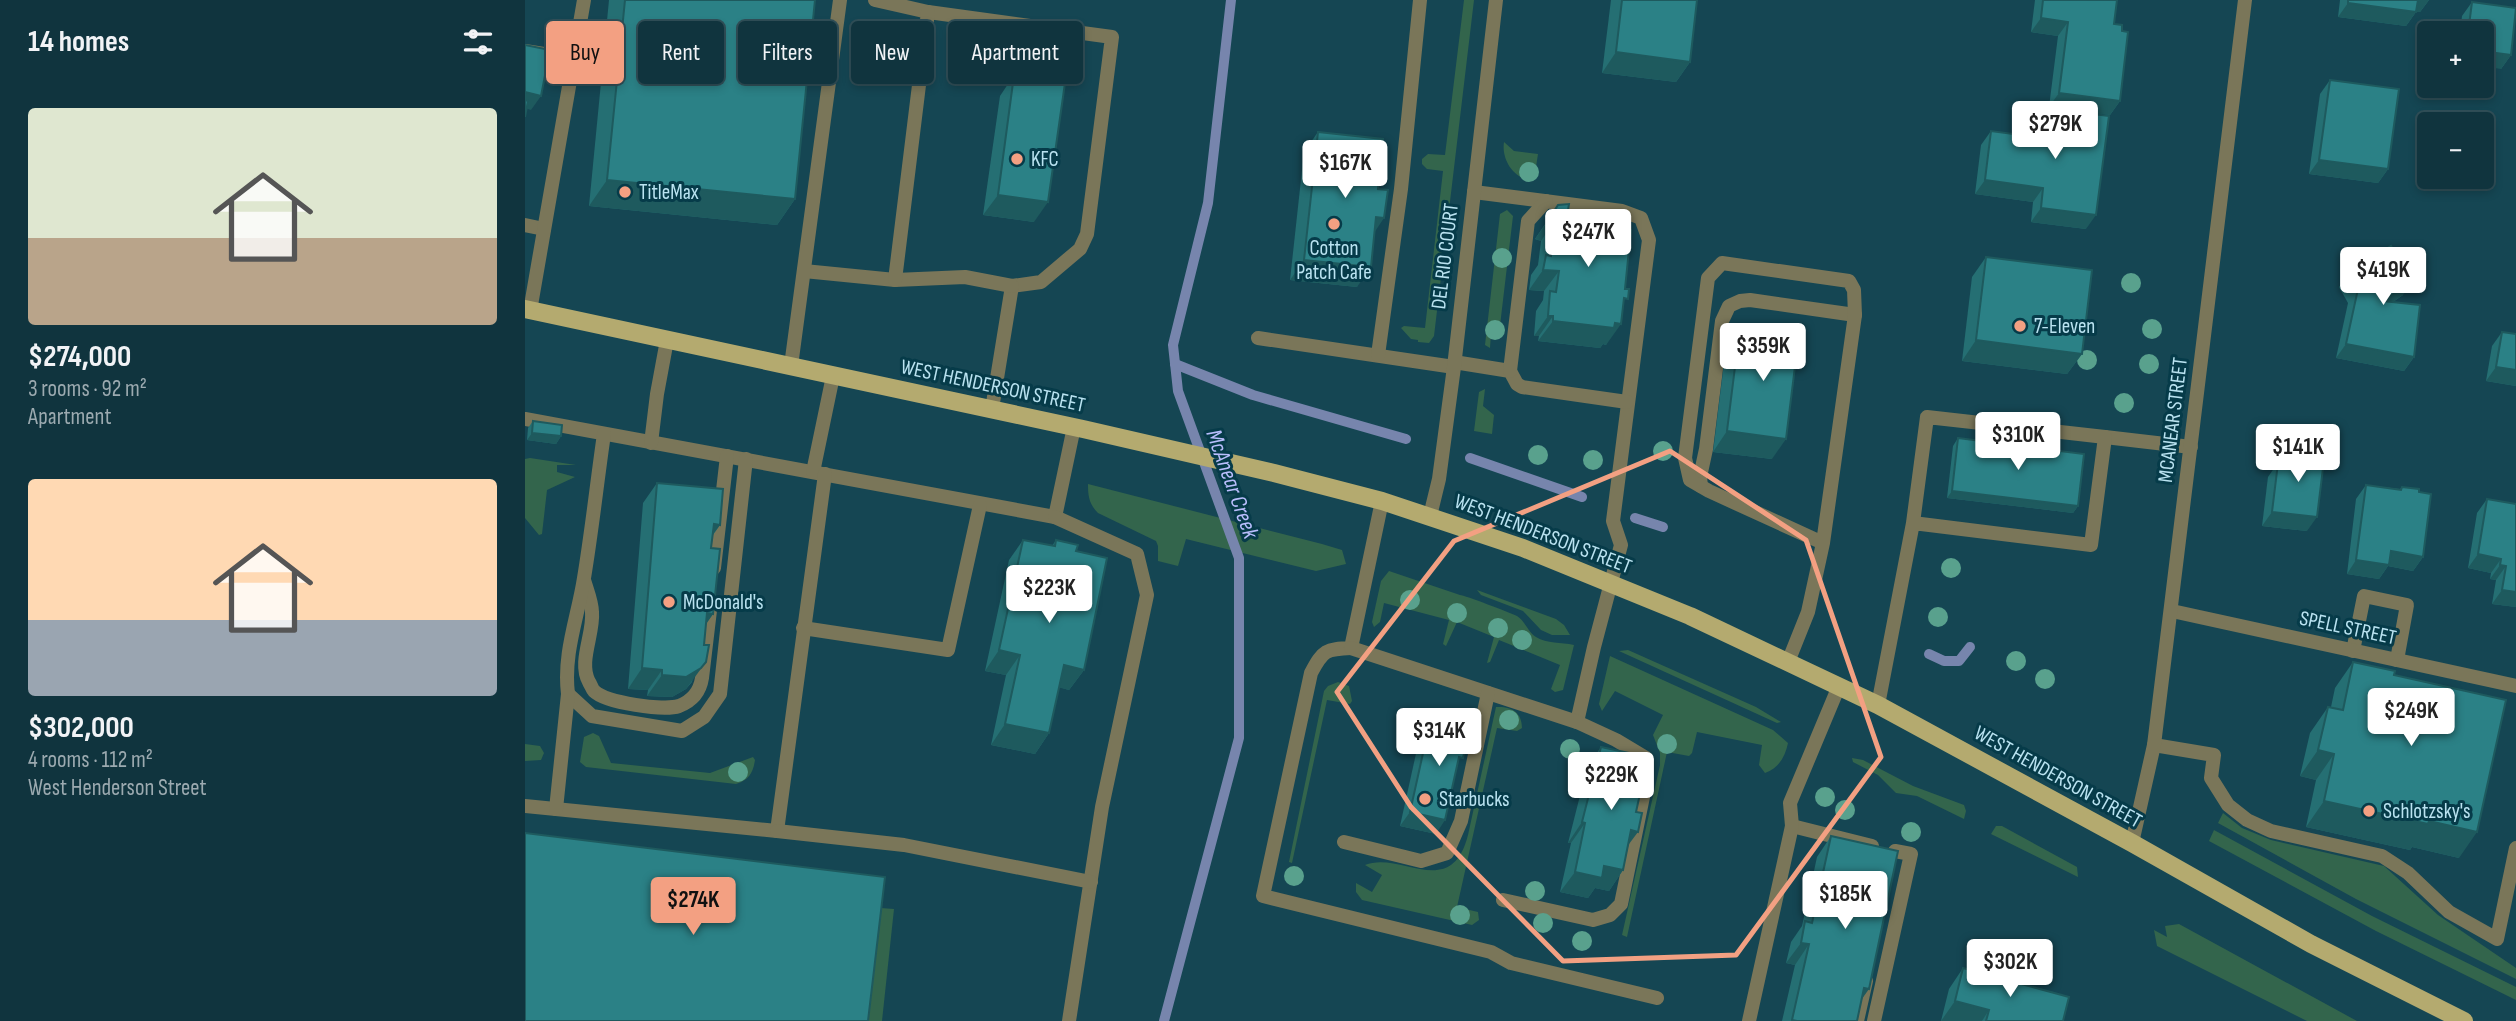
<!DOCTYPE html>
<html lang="en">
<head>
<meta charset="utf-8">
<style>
	:root { --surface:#10343e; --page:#193c45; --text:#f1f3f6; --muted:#9caab0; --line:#304f58; --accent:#f3a082 }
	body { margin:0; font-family:"Sofia Sans Condensed",sans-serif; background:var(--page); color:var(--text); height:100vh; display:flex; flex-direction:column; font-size:26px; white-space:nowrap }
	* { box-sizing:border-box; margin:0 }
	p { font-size:23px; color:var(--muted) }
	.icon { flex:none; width:38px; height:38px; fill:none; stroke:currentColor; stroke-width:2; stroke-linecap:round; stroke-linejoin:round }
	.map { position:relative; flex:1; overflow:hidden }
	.details { display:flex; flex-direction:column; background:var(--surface); width:525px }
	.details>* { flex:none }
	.banner { position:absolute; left:21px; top:21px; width:665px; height:63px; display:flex; gap:14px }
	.tools { position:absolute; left:1892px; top:21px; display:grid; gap:14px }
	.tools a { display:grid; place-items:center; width:77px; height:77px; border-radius:7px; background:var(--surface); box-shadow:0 4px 10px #0003,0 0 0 2px var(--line); font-size:35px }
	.price { position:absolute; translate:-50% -60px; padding:0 16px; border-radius:7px; background:#fff; color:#222; font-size:23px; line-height:46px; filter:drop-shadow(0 2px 4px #0008) }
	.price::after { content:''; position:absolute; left:50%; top:42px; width:21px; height:16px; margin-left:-10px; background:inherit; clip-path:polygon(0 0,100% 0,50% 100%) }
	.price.selected { background:var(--accent); color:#111 }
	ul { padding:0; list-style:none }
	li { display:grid; align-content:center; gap:14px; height:371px; padding:0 28px }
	li span { display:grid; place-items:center; height:217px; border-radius:7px; color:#555 }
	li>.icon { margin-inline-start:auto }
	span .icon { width:126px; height:126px; fill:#fffc; stroke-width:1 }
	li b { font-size:30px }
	h2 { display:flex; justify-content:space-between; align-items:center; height:84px; padding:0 28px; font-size:30px }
	.tag { padding:0 24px; border-radius:7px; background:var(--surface); box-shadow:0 4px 10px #0003,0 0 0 2px var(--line); font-size:24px; line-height:63px }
	.tag.selected { background:var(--accent); color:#111 }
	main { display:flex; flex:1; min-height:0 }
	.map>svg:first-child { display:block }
</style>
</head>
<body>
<main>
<section class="details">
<h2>14 homes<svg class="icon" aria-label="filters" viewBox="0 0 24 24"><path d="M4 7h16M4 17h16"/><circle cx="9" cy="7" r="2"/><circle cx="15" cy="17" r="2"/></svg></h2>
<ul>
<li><span style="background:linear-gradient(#dfe7d0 60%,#b9a48a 0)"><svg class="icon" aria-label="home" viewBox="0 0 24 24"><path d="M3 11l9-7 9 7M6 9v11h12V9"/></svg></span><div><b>$274,000</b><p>3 rooms · 92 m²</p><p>Apartment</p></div></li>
<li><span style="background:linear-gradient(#ffd9b3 65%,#9aa5b1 0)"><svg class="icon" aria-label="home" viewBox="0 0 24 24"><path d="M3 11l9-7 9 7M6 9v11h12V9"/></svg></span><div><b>$302,000</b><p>4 rooms · 112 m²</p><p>West Henderson Street</p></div></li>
</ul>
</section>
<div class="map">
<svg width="1991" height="1021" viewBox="0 0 1991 1021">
	<rect width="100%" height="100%" fill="#154653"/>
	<g fill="#33654c">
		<polygon points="939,0 949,0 909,336 904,343 893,342 893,340 886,339 876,328 879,326 900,328 918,171 902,169 897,164 897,159 903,154 920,155"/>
		<path d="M979,142L989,151L1013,154L1009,180C990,181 976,160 979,142Z"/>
		<polygon points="982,210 988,216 974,334 966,333 965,348 960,345 975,214"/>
		<polygon points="960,389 958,406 969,415 967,434 949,431 954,392"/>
		<polygon points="5,458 51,465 32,465 32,472 50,477 22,490 17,534 14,535 0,518 0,459"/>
		<path d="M563,484L797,544L817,550L821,564L791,571L661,539L653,566L633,561V546L631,541L573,513C564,504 563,496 563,484Z"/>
		<path d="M864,571L935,595C939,595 986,613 992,616C1000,621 1003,632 1011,637C1022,644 1036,642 1049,645L1038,690L1030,692L1026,689L1035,665L974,640L965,662L962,663L969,637L932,622L921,646L918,644L924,620L859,603L855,622L849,627L847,622L856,581Z"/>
		<polygon points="952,590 1031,619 1039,625 1045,635 1027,635 1016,630 998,611 956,595"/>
		<polygon points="1103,650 1231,707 1256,722 1252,723 1094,651"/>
		<path d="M1085,656L1248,730L1263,743C1260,757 1254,768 1240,773L1234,765L1237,745L1172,732L1167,753L1164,756L1142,752L1102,937L1097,935L1135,765V753L1128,735L1138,715L1090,691L1077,711L1074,704Z"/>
		<polygon points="813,682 824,686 827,701 825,704 802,700 767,863 764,862 799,691 803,686"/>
		<path d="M971,707C986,706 997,712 997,728L992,731L972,728L932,907L953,912L954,920L947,925L837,900L831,892V883L847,892L857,875L840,865C875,850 926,902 943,835Z"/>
		<path d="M68,733L74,736L86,763L185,773L228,757L230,760C228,773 224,780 211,784L61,767L55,762L59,737Z"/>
		<polygon points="0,744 15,746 19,753 16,760 0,761"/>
		<polygon points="1327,758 1338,760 1388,786 1439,805 1441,811 1439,819 1392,796 1371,793 1353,775 1328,762"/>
		<polygon points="1698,813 1717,828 1746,840 1859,866 1913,915 1991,968 1991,979 1831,899 1693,823"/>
		<polygon points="1471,826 1477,826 1552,867 1553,877 1466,834"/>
		<polygon points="1689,830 1847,916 1991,987 1991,1000 1851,931 1684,841"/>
		<polygon points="342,907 369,909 357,1021 328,1021"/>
		<polygon points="1654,924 1832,1021 1782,1021 1632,946 1629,930 1642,937 1640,926"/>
	</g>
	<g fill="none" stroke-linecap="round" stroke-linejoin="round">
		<g stroke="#7785ad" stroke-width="10">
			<polyline points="650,364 728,395 881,439"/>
			<polyline points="945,458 1057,497"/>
			<polyline points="1110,518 1138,527"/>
			<polyline points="1404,654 1419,661 1434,661 1445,647"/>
			<polyline points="639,1021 714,738 714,558 653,391 648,345 683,203 706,0"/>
		</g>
		<g stroke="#7a7659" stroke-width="14">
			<polyline points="350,0 403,12 587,37 562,234 555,249 516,282 487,286 467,409"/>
			<polyline points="0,51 50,59"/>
			<polyline points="949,192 1097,211 1116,218 1124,240 1088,521 1096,545 1069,647 1052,722"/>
			<polyline points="0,225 19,229"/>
			<polyline points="279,271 370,280 440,277 487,286"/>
			<polyline points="370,280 403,12"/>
			<polyline points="5,311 59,0"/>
			<polyline points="733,338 929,367"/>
			<polyline points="853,355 876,189 895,0"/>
			<polyline points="929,362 985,371 992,384 997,387 1102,402"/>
			<polyline points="266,366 315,0"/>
			<polyline points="985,371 1003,221 1021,201"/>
			<polyline points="0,419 530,517 549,427"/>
			<polyline points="1580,437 1666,447"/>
			<polyline points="126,443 132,394 142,340"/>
			<polyline points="288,472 308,376"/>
			<polyline points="1176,486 1175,477 1181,449 1197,321 1204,306 1215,301 1225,300 1330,315"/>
			<path d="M857,501L826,648C801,649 798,650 786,673L738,896L966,952L986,963L1132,998"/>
			<polyline points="530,517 612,554 622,595 577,807 544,1021"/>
			<polyline points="189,568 202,456"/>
			<path d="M59,580C62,590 67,602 67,612C69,634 53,662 64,682C66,685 67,689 69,691C81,703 139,711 154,706C167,701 175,691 177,678L186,602"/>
			<polyline points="278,628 423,650 455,505"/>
			<polyline points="826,648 1052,722 1091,740 1121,758 1121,782 1096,904 1085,915 1068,920 978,900"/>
			<polyline points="1828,651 1839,596 1882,605 1872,660"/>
			<polyline points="1263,662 1283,612 1298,543 1330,315 1329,290 1324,281 1197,263 1183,278 1160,458 1165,480 1184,491 1298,543"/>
			<polyline points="43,694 67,716 157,731 179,717 195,694 221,459"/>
			<polyline points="1353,705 1388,523 1566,545 1580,437 1402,417 1388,523"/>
			<polyline points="1629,745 1689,755 1686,778 1703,805 1722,820 1746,831 1857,856 1883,873 1924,912 1972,939 1991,848"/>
			<polyline points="0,806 252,831 300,474"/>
			<path d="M31,809L43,694C38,653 53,617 59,578C67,530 72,482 79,434"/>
			<polyline points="1267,826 1347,846"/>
			<polyline points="252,831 379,845 566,882"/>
			<polyline points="819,842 896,861 922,853 936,821 963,693"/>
			<polyline points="1224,1021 1267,826 1265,803 1314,686"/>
			<polyline points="1332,1021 1341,981"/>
			<polyline points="1349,1021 1386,854 1370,851"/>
		</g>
		<g stroke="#7a7659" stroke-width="14">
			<polyline points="905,516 914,479 929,367 971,0"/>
			<polyline points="1647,611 1991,686"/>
			<polyline points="1607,843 1629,745 1720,0"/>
		</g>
		<polyline stroke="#b4aa6f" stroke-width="18" points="0,309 558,429 749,473 857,501 998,548 1165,616 1353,705 1607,843 1786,944 1939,1021"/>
	</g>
	<g fill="#59a18d">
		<circle cx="1004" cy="172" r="10"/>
		<circle cx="977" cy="258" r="10"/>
		<circle cx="1606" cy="283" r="10"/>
		<circle cx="1627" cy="329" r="10"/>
		<circle cx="970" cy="330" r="10"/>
		<circle cx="1562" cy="360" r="10"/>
		<circle cx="1624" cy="364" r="10"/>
		<circle cx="1599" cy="403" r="10"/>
		<circle cx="1138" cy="451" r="10"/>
		<circle cx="1013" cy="455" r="10"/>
		<circle cx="1068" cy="460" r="10"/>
		<circle cx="1426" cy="568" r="10"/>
		<circle cx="885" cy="600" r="10"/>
		<circle cx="932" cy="613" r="10"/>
		<circle cx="1413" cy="617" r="10"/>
		<circle cx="973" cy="628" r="10"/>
		<circle cx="997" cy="640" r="10"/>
		<circle cx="1491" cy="661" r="10"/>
		<circle cx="1520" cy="679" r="10"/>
		<circle cx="984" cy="720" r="10"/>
		<circle cx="1142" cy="744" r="10"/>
		<circle cx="1045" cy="749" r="10"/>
		<circle cx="213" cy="772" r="10"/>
		<circle cx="1300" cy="797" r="10"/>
		<circle cx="1320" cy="810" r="10"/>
		<circle cx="1386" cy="832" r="10"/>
		<circle cx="769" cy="876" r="10"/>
		<circle cx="1010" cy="891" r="10"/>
		<circle cx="935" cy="915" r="10"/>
		<circle cx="1018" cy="923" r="10"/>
		<circle cx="1057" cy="941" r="10"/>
	</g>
	<g fill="#256f73">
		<polygon points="84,0 290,0 270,199 252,225 64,206"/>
		<polygon points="1086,0 1172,0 1165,62 1151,82 1077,73"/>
		<polygon points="1510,0 1592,0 1589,24 1595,101 1585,115 1524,107 1533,36 1506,32"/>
		<polygon points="1815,0 1904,0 1895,12 1891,12 1881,26 1813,17"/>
		<polygon points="1947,2 1986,55 1976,69 1956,33 1935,33 1937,16"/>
		<polygon points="489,75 509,222 458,215 475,96"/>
		<polygon points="1805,80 1863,169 1853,183 1784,174 1795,94"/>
		<polygon points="1529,109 1561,229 1506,222 1508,202 1450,194 1456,145 1466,131 1518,138 1520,123"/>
		<polygon points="793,132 849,233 832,287 765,280 779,152"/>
		<polygon points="1033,205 1043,210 1066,216 1075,226 1098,306 1081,345 1078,344 1075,348 1013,341 1014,336 1009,336 1011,311 1018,300 1019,291 1004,290 1006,275 1013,265 1016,241 1010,239"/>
		<polygon points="1461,257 1557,354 1542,374 1437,361 1447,277"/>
		<polygon points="1824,273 1878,295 1868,302 1889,357 1879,371 1811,358 1823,303 1814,287"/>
		<polygon points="1215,327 1247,459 1188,452 1201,347"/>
		<polygon points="1977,332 1991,334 1991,386 1961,381 1967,346"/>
		<polygon points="8,421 36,436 31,444 2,440 3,428"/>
		<polygon points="1433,438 1553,506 1548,513 1422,498 1428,446"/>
		<polygon points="1763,448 1782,531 1737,526 1743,477"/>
		<polygon points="132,483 195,525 188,535 186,548 188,614 181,624 167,682 161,689 147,697 122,696 123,690 103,689 118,503"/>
		<polygon points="1841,485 1875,489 1877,487 1898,557 1888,571 1863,566 1854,579 1822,574 1831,499"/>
		<polygon points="1962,499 1991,504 1991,607 1967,604 1971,580 1965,579 1966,573 1943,568 1952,513"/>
		<polygon points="498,540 527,546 531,540 551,551 559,670 544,690 534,687 524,733 510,754 466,745 481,675 460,671 484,560"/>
		<polygon points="1828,662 1869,675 1934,858 1887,847 1885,850 1781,827 1791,780 1775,776 1785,733 1803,707 1806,707 1810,688"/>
		<polygon points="906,717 911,834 875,826 896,731"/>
		<polygon points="1076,747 1111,812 1098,870 1084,891 1070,888 1063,898 1035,892 1046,843 1043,843 1062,768"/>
		<polygon points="1306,836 1337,999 1332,1021 1257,1021 1270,965 1261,963 1266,942 1277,926 1292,857"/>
		<polygon points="1438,968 1538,1021 1416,1021 1424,989"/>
	</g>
	<g fill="#1e5a5e">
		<polygon points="1891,0 1904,0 1895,12 1891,12 1881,26 1813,17 1823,3"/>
		<polygon points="1516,18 1543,22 1533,36 1506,32"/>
		<polygon points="1956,51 1986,55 1976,69 1956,66"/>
		<polygon points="1091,52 1165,62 1151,82 1077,73"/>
		<polygon points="0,92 16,96 6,110 0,108"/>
		<polygon points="1534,93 1595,101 1585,115 1524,107"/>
		<polygon points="1794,160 1863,169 1853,183 1784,174"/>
		<polygon points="82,180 270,199 252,225 64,206"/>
		<polygon points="1460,180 1518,188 1508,202 1450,194"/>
		<polygon points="473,195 523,202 509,222 458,215"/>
		<polygon points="1516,208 1571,215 1561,229 1506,222"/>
		<polygon points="851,217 859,218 845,239"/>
		<polygon points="1024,219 1030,220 1016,241 1010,239"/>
		<polygon points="779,260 846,267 832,287 765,280"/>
		<polygon points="1018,270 1034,271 1019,291 1004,290"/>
		<polygon points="1888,281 1878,295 1849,315 1858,301"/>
		<polygon points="1023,316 1028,316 1014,336 1009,336"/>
		<polygon points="1028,321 1090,323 1096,324 1081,345 1078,344 1075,348 1013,341"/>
		<polygon points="1451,340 1557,354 1542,374 1437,361"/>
		<polygon points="1821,344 1889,357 1879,371 1811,358"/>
		<polygon points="1971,367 1991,370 1991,386 1961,381"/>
		<polygon points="1202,431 1261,439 1247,459 1188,452"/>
		<polygon points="7,433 36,436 31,444 2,440"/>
		<polygon points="1427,491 1553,506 1548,513 1422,498"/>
		<polygon points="1747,512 1792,517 1782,531 1737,526"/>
		<polygon points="189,524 195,525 180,545"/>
		<polygon points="1866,551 1898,557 1888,571 1863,566 1854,579 1822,574 1831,560"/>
		<polygon points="1953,554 1976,559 1966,573 1943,568"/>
		<polygon points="1975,565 1981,566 1971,580 1965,579"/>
		<polygon points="1977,590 1991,592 1991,607 1967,604"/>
		<polygon points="182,613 188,614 174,634"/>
		<polygon points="474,650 495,655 481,675 460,671"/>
		<polygon points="181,662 161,689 147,697 122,696 137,675"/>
		<polygon points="539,665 559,670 544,690 524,685"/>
		<polygon points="117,668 137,670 123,690 103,689"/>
		<polygon points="480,724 524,733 510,754 466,745"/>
		<polygon points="1793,750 1809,754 1791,780 1775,776"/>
		<polygon points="1799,801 1904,821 1952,832 1934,858 1887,847 1885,850 1781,827"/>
		<polygon points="885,812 920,820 911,834 875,826"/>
		<polygon points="1057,822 1060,823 1046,843 1043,843"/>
		<polygon points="1106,830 1113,832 1098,852"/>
		<polygon points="1079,866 1098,870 1084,891 1070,888 1063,898 1035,892 1050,872"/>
		<polygon points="1276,943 1284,944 1270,965 1261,963"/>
		<polygon points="1339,988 1344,989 1329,1010"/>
		<polygon points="1430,1001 1464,1010 1457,1021 1416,1021"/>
	</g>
	<g fill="#2b8186" stroke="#1e5a5e" stroke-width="2">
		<polygon points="100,0 290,0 270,199 82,180"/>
		<polygon points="1097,0 1172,0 1165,62 1091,52"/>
		<polygon points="1518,0 1592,0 1589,24 1597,25 1597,31 1603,32 1595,101 1534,93 1543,22 1516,18"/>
		<polygon points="1823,0 1893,0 1891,12 1823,3"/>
		<polygon points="1947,2 1991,8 1986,55 1956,51 1956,33 1943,33"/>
		<polygon points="0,45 25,50 16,96 0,92"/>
		<polygon points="489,75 540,83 523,202 473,195"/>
		<polygon points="1805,80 1874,89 1863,169 1794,160"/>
		<polygon points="0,100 3,101 0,117"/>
		<polygon points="1529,109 1584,116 1571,215 1516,208 1518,188 1460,180 1466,131 1526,139"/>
		<polygon points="793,132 858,139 853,189 863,190 859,218 851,217 846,267 779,260"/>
		<polygon points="1044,204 1043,210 1066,212 1066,216 1076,218 1075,226 1106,230 1100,289 1104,289 1103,299 1099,298 1096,324 1090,323 1089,328 1028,321 1028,316 1023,316 1025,291 1031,292 1034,271 1018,270 1021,255 1026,256 1030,220 1024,219 1033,205"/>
		<polygon points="1866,246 1888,281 1858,301 1895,305 1889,357 1821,344 1833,289 1824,273"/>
		<polygon points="1461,257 1567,270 1557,354 1451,340"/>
		<polygon points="1215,327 1274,334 1261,439 1202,431"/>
		<polygon points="1977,332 1991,334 1991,370 1971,367"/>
		<polygon points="8,421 37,425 36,436 7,433"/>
		<polygon points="1433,438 1559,454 1553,506 1427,491"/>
		<polygon points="1763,448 1792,451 1791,466 1798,468 1792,517 1747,512 1753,463 1761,463"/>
		<polygon points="132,483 198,489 195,525 189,524 186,548 195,549 188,614 182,613 179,645 184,645 181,662 176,668 161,677 137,675 137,670 117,668"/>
		<polygon points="1841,485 1876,490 1877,487 1894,489 1894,492 1906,494 1898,557 1866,551 1864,565 1831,560"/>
		<polygon points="1962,499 1991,504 1991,592 1977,590 1981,566 1975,565 1976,559 1953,554"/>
		<polygon points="498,540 530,546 531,540 553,545 551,551 582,558 559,670 539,665 524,733 480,724 495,655 474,650"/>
		<polygon points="1828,662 1870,671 1869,675 1981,700 1952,832 1904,821 1903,824 1799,801 1809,754 1793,750 1803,707 1818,710"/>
		<polygon points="906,717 945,726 938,758 934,757 920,820 885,812"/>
		<polygon points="1076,747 1123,757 1111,812 1117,813 1113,832 1106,830 1098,870 1079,866 1077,878 1050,872 1060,823 1057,822"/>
		<polygon points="0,833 360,877 343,1021 0,1021"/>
		<polygon points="1306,836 1373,851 1344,989 1339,988 1332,1021 1272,1021 1267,1020 1284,944 1276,943 1280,921 1287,923"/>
		<polygon points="1438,968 1544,997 1538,1021 1461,1021 1464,1010 1430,1001"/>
	</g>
	<path fill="none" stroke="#f3a082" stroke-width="5" stroke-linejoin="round" d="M1145,451L1281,540L1356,757L1211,955L1038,961L886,807L812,692L929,541Z"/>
	<g fill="#f3a082" stroke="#063b49" stroke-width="2.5">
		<circle cx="492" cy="159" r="7"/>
		<circle cx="100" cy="192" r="7"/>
		<circle cx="809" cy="224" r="7"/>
		<circle cx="1495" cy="326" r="7"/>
		<circle cx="144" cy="602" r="7"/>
		<circle cx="900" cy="799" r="7"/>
		<circle cx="1844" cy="811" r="7"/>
	</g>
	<g text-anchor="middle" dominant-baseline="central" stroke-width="6" stroke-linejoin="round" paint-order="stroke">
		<g font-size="21" fill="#bae3f1" stroke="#063b49" text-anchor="start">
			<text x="506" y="159">KFC</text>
			<text x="114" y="192">TitleMax</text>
			<text x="809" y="248" text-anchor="middle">Cotton<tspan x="809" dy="24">Patch Cafe</tspan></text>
			<text x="1509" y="326">7-Eleven</text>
			<text x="158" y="602">McDonald's</text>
			<text x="914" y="799">Starbucks</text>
			<text x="1858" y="811">Schlotzsky's</text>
		</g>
		<g font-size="21" fill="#bae3f1" stroke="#063b49">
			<text transform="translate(920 256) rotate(-83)">DEL RIO COURT</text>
			<text transform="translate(468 386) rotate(12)">WEST HENDERSON STREET</text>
			<text transform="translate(1648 420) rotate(-83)">MCANEAR STREET</text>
			<text transform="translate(1018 534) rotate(21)">WEST HENDERSON STREET</text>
			<text transform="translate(1823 628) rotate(12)">SPELL STREET</text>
			<text transform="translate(1533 777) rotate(29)">WEST HENDERSON STREET</text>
		</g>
		<g font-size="23" font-style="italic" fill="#b9befd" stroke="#063b49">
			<text transform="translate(707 484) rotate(70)">McAnear Creek</text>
		</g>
	</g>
</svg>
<div class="tools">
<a>+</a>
<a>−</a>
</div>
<b class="price" style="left:1530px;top:161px">$279K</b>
<b class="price" style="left:820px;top:200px">$167K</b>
<b class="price" style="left:1063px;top:269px">$247K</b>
<b class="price" style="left:1858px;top:307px">$419K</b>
<b class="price" style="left:1238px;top:383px">$359K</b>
<b class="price" style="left:1493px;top:472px">$310K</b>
<b class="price" style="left:1773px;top:484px">$141K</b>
<b class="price" style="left:524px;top:625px">$223K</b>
<b class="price" style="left:1886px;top:748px">$249K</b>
<b class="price" style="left:914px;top:768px">$314K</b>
<b class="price" style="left:1086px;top:812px">$229K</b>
<b class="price" style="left:1320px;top:931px">$185K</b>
<b class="price selected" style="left:168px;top:937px">$274K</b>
<b class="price" style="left:1485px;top:999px">$302K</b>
<div class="banner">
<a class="tag selected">Buy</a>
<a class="tag">Rent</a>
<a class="tag">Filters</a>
<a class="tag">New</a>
<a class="tag">Apartment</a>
</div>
</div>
</main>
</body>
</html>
